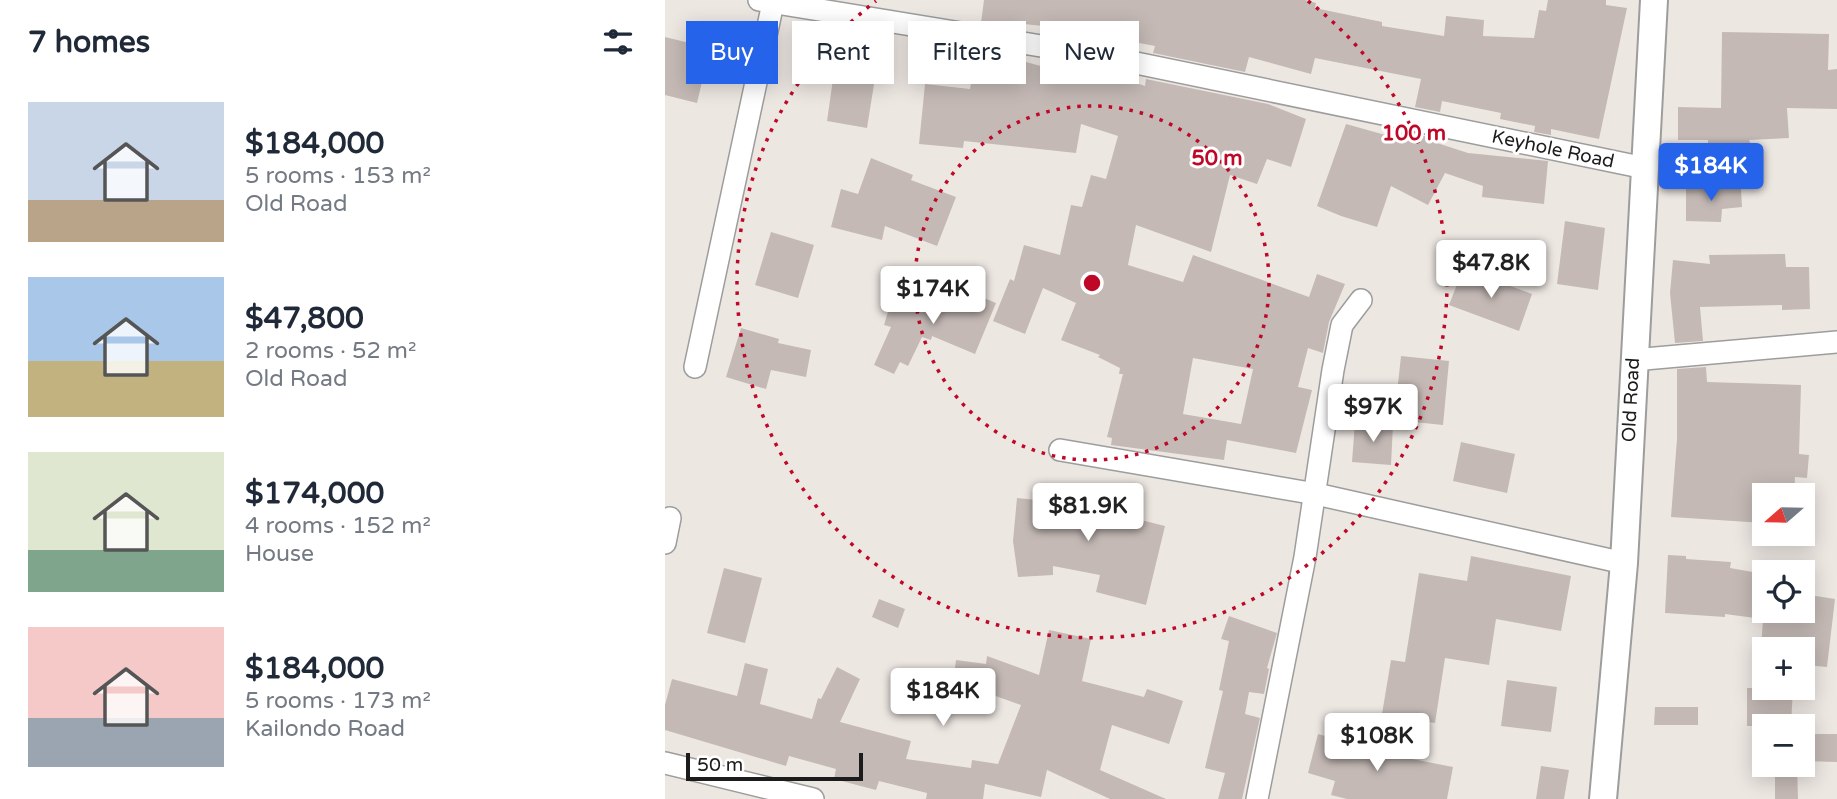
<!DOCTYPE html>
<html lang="en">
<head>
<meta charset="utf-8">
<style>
	:root { --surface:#fff; --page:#f2f2f3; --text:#1f2937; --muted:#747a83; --accent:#2563eb }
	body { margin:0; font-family:"Varela Round",sans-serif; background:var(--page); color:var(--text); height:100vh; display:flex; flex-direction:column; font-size:26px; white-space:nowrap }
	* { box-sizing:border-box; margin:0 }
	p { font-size:23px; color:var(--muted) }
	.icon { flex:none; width:38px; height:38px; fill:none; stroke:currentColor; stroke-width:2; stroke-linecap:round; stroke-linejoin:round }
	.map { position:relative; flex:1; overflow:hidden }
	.details { display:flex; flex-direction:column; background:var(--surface); width:665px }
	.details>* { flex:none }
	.top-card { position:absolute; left:21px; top:21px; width:665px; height:63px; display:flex; gap:14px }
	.needle { width:46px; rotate:250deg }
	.fabs { position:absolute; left:1087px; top:483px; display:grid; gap:14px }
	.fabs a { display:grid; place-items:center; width:63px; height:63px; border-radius:0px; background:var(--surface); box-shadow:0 4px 18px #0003; font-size:35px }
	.scale { position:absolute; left:21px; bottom:18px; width:177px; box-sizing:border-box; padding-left:7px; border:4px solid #1c1c1c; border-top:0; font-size:19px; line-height:24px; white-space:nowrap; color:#1c1c1c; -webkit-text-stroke:5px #fff; paint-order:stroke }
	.price { position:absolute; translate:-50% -60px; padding:0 16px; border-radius:7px; background:#fff; color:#222; font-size:23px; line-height:46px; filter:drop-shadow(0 2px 4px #0008) }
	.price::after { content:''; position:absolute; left:50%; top:42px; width:21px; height:16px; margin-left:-10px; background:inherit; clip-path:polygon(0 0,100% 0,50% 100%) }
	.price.active { background:var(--accent); color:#fff }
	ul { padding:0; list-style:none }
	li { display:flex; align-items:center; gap:21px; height:175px; padding:0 28px }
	li span { display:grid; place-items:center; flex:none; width:196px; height:140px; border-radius:0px; color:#555 }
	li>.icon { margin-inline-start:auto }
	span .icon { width:84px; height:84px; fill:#fffc; stroke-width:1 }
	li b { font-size:30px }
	h2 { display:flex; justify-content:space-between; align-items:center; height:84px; padding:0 28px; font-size:30px }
	.pill { padding:0 24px; border-radius:0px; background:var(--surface); box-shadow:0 4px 18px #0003; font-size:24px; line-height:63px }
	.pill.active { background:var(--accent); color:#fff }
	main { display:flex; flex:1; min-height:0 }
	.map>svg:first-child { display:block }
</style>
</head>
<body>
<main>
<section class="details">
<h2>7 homes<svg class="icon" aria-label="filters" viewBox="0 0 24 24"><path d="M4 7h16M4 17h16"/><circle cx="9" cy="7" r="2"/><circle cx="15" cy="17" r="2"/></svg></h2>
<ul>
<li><span style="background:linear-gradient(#c9d6e8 70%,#b9a48a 0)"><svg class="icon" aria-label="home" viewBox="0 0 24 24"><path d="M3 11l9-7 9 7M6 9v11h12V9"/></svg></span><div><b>$184,000</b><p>5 rooms · 153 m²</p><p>Old Road</p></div></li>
<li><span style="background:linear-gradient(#a9c7e8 60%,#c2b280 0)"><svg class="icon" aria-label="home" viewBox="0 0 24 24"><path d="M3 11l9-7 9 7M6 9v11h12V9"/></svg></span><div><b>$47,800</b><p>2 rooms · 52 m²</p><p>Old Road</p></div></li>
<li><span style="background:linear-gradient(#dfe7d0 70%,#7fa58c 0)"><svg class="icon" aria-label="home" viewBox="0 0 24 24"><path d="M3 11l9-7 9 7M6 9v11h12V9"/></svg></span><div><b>$174,000</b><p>4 rooms · 152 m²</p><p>House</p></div></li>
<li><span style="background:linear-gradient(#f6c9c9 65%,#9aa5b1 0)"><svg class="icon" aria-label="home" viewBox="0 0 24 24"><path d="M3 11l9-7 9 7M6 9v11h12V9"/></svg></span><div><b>$184,000</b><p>5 rooms · 173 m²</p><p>Kailondo Road</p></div></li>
</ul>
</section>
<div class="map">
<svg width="1172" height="799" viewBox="0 0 1172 799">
	<rect width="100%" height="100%" fill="#ede7e2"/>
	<g fill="#c4b9b5" fill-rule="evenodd">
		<polygon points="319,0 640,0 651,3 650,8 717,22 717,26 779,36 781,16 819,20 818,36 869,38 874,10 881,11 883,0 941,0 941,5 962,8 934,139 886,129 886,135 869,132 870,126 835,119 836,113 777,101 775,112 750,107 756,79 650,58 646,74 584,57 580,72 488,53 490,46 437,36 436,42 417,39 418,33 406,29 359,24 358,30 316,23"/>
		<polygon points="1057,32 1164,34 1163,70 1172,69 1172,109 1122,108 1124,138 1084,140 1088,149 1043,148 1043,140 1013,140 1013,107 1056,108"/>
		<polygon points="0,37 45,48 32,103 0,95"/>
		<path d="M312,49L354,56V60L408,75L411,65L429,68L480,86L481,79L603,104L641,119L626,167L602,159L592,184L565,175L546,252L471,225L463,265L518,282L528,255L644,297L652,274L680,284L664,322L658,353L643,348L633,387L647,390L631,453L562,440L559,460L446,445L447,438L442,437L458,374H454L455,368L433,357L435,355L396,340L411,303L378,288L360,334L328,321L345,279L349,281L359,245L395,255L406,205L417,207L426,175L441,179L453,136L416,124L411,153L299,141L298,148L254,144L260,84L305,89ZM528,358L588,369L576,424L518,414Z"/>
		<polygon points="169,72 210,78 202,128 162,121"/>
		<polygon points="681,124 724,136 726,130 745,136 745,133 770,138 769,142 803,153 883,161 879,204 817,197 818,186 780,173 763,205 726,186 712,227 676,216 652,206"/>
		<polygon points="206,158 248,175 246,180 291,197 272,246 220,226 217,240 166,227 176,189 193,194"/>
		<polygon points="1021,188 1076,189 1077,207 1057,209 1056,222 1021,221"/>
		<polygon points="900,221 940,228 933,290 892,284"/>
		<polygon points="106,232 149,245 133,298 90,285"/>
		<polygon points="1120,254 1121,267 1144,267 1145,309 1117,310 1117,305 1035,307 1038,341 1010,343 1005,293 1008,260 1045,264 1044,255"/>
		<polygon points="798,269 867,294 854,331 784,305"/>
		<polygon points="292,287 331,303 310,354 267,336 266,340 257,337 243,366 235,362 229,374 209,365 226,327 219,325 229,292 283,310"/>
		<polygon points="76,328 114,339 113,343 146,350 141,377 106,370 101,389 61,377"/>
		<polygon points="736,356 784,361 778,425 729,420"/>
		<polygon points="1041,367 1042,382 1136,385 1134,454 1144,455 1142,478 1130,477 1129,495 1099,495 1099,523 1006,517 1012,439 1012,369"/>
		<polygon points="690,422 728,425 726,465 687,462"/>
		<polygon points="796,442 850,454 842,493 788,481"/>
		<polygon points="404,486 448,495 444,512 500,526 481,605 431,592 435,575 388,566 388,575 353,577 348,541 352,498 401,503"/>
		<polygon points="1003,555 1021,556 1021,559 1066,562 1065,568 1099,574 1099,611 1138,611 1138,594 1170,599 1162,667 1139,665 1140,649 1096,649 1098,619 1060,614 1060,617 1000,613"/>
		<polygon points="806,556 906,576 896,631 831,619 824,665 780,658 770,723 717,714 726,660 740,662 754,573 802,581"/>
		<polygon points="59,568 97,578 80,643 42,633"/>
		<polygon points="214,599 240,609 233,628 207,617"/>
		<polygon points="564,616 612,633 602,668 604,669 599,694 584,692 580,714 595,718 577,799 553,799 560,773 540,768 558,691 554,690 564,641 556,639"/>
		<polygon points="384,630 426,639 417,681 479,697 482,689 518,701 504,744 447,725 435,770 501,799 445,799 382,770 376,797 320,784 318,799 261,799 262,793 214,781 211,790 169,779 171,769 124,756 121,766 0,730 0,705 7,679 72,696 80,663 103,669 95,704 147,719 153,698 156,699 172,667 195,679 175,722 246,741 241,759 306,768 307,760 333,764 356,705 314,690 313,695 287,691 291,660 321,664 322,656 374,675"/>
		<polygon points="842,680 892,687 886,732 836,726"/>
		<polygon points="1082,688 1128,688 1126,726 1082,726"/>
		<polygon points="990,707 1033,707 1033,725 989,725"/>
		<polygon points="653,734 701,747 701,750 788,767 782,799 682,799 666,795 670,781 643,773"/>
		<polygon points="1138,734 1172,734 1172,762 1138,761"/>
		<polygon points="1110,765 1132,765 1133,799 1110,799"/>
		<polygon points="876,766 904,770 899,799 871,799"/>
	</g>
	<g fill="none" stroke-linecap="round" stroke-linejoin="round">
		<g stroke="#9d9d9d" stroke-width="24">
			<g id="minor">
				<polyline points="94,0 437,56 980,168"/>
				<polyline points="968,360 1172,342"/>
				<polyline points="30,367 108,3"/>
				<polyline points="395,450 651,494 959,563"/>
				<polyline points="0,543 5,518"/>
				<polyline points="0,763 148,799"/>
				<polyline points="592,799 640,557 668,370 677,325 696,300"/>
			</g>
		</g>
		<g stroke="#9d9d9d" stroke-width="30">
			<polyline id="tertiary" points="938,799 959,563 989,0"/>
		</g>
		<use href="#minor" stroke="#fff" stroke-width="21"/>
		<use href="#tertiary" stroke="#fff" stroke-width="26"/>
	</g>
	<g fill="none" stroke="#bf0827" stroke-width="3.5" stroke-dasharray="3.5 7">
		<circle cx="427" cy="283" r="177"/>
		<path d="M643 1A355 355 0 1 1 211 1"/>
	</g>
	<g text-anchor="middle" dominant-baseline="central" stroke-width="6" stroke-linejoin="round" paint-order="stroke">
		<g font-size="19" fill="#1c1c1c" stroke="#fff">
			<text transform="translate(888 149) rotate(12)">Keyhole Road</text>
			<text transform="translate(966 400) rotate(-87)">Old Road</text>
		</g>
	</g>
	<circle cx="427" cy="283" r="10" fill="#bf0827" stroke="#fff" stroke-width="3.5"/>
	<g font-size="21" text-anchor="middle" font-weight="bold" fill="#bf0827" stroke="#fff" stroke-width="6" stroke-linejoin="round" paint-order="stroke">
		<text x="749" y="140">100 m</text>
		<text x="552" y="165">50 m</text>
	</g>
</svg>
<div class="fabs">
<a><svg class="needle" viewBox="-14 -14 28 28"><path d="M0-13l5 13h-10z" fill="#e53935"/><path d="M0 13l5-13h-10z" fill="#747a83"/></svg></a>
<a><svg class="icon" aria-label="locate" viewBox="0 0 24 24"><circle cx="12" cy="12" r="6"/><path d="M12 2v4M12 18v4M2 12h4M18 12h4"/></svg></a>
<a>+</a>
<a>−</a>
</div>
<div class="scale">50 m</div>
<b class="price active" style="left:1046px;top:203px">$184K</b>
<b class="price" style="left:826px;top:300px">$47.8K</b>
<b class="price" style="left:268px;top:326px">$174K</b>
<b class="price" style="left:708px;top:444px">$97K</b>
<b class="price" style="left:423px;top:543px">$81.9K</b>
<b class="price" style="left:278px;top:728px">$184K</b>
<b class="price" style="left:712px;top:773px">$108K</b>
<div class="top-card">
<a class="pill active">Buy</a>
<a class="pill">Rent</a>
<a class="pill">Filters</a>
<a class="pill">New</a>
</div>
</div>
</main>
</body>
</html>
